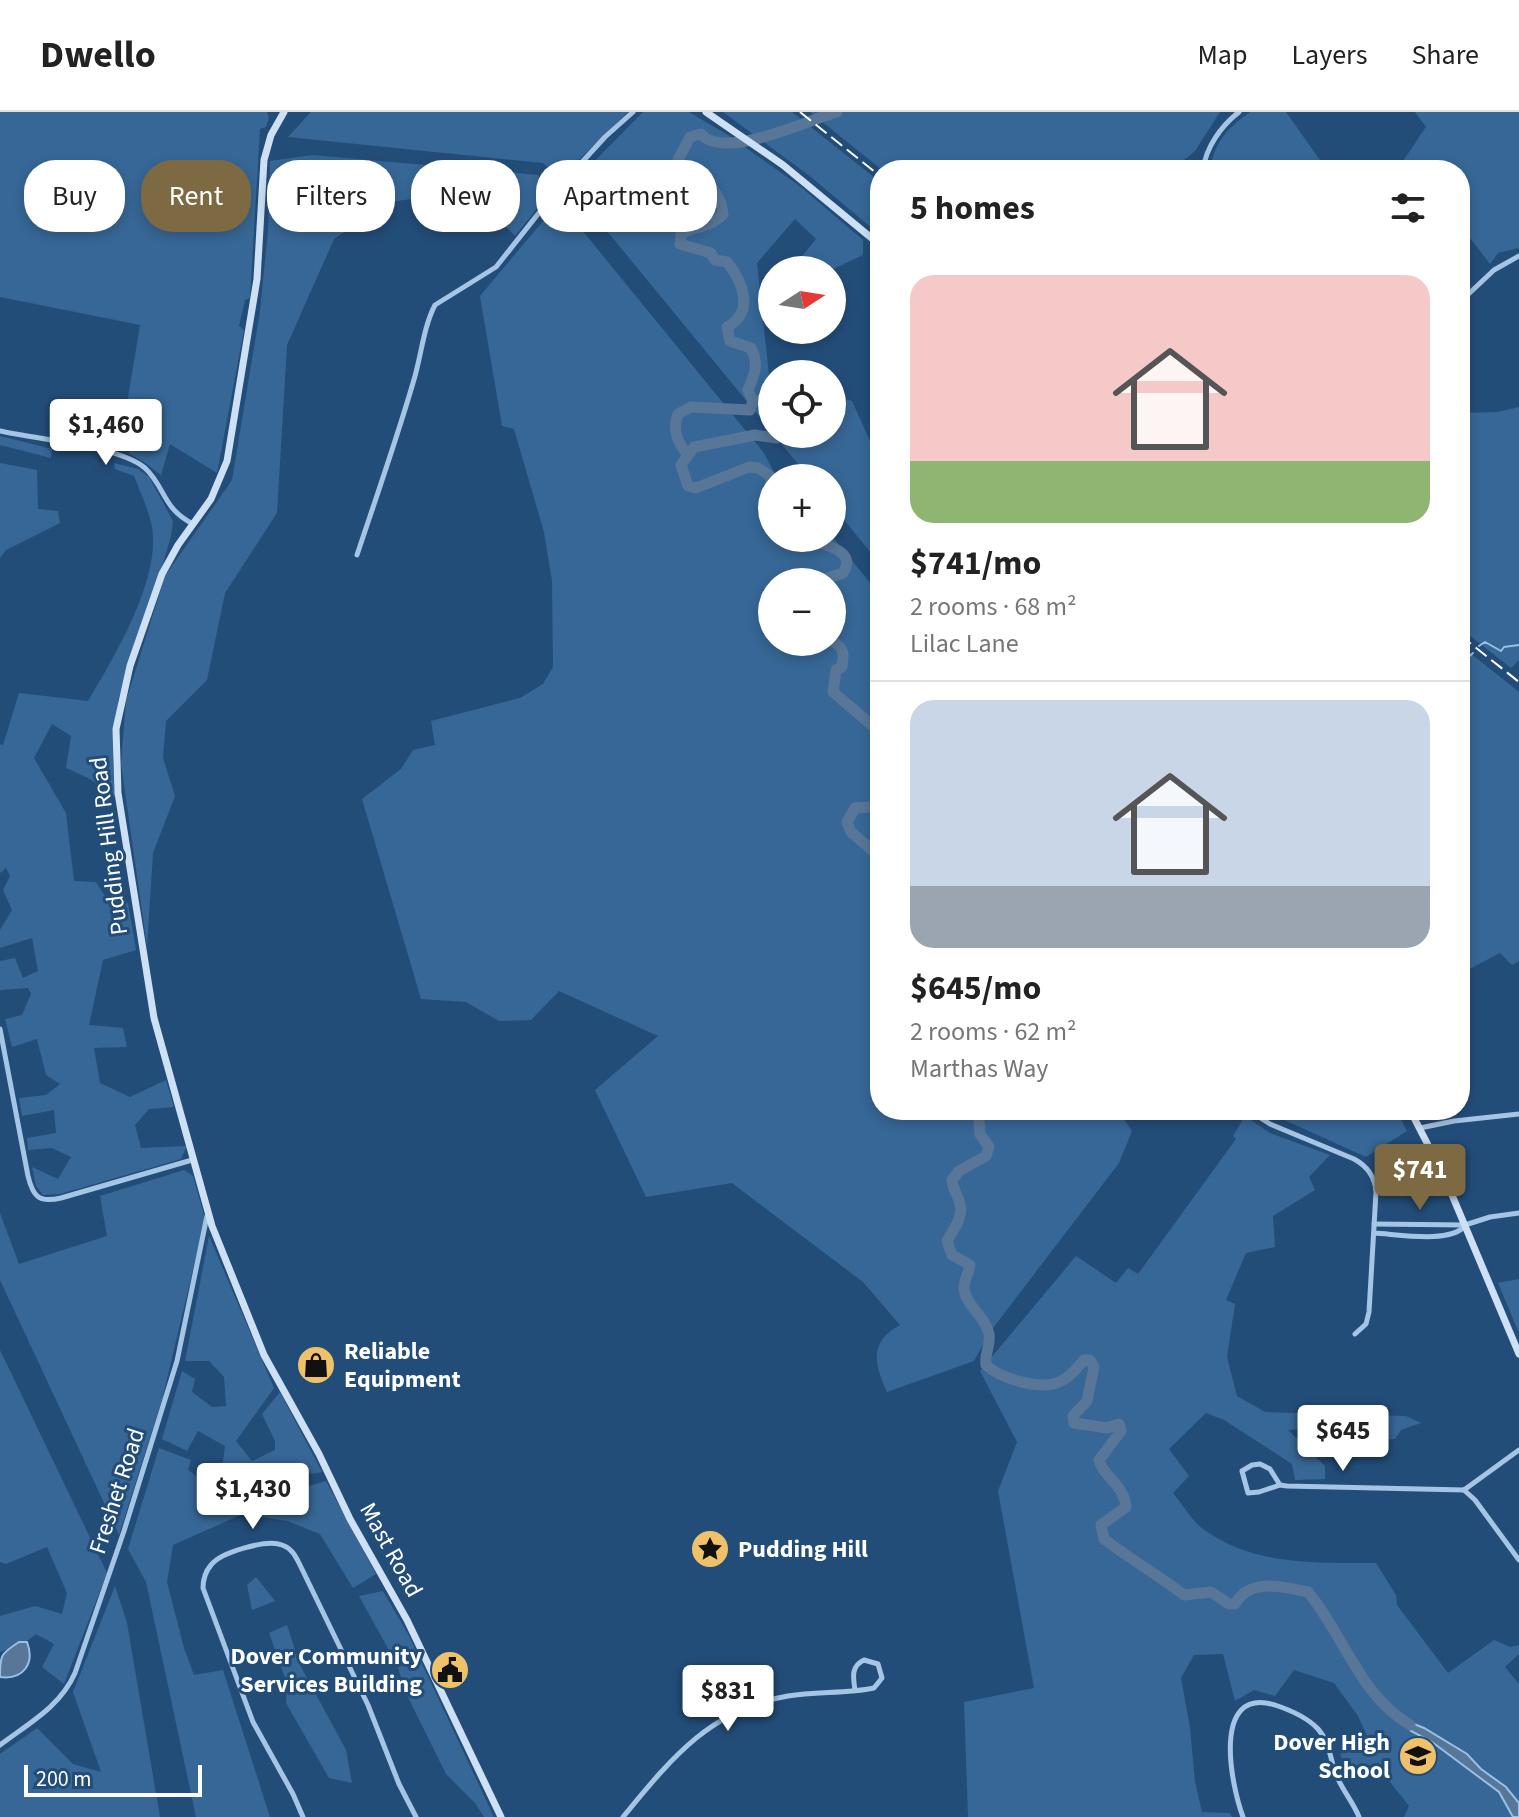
<!DOCTYPE html>
<html lang="en">
<head>
<meta charset="utf-8">
<style>
	:root { --surface:#fff; --page:#f2f2f2; --text:#222; --muted:#767676; --line:#e0e0e0; --accent:#7e6a42 }
	body { margin:0; font-family:"Source Sans 3",sans-serif; background:var(--page); color:var(--text); height:100vh; display:flex; flex-direction:column; font-size:30px; white-space:nowrap }
	* { box-sizing:border-box; margin:0 }
	p { font-size:26px; color:var(--muted) }
	.icon { flex:none; width:44px; height:44px; fill:none; stroke:currentColor; stroke-width:2; stroke-linecap:round; stroke-linejoin:round }
	.map { position:relative; flex:1; overflow:hidden }
	.side { position:absolute; left:870px; top:48px; width:600px; height:960px; display:flex; flex-direction:column; background:var(--surface); border-radius:32px; box-shadow:0 4px 12px #0003 }
	.side>* { flex:none }
	.banner { position:absolute; left:24px; top:48px; width:726px; height:72px; display:flex; gap:16px }
	.needle { width:52px; rotate:78deg }
	.buttons { position:absolute; left:758px; top:144px; display:grid; gap:16px }
	.buttons a { display:grid; place-items:center; width:88px; height:88px; border-radius:50%; background:var(--surface); box-shadow:0 4px 12px #0003; font-size:40px }
	.scale { position:absolute; left:24px; bottom:20px; width:178px; box-sizing:border-box; padding-left:8px; border:4px solid #fff; border-top:0; font-size:22px; line-height:28px; white-space:nowrap; color:#fff; -webkit-text-stroke:6px #234d79; paint-order:stroke }
	.price { position:absolute; translate:-50% -68px; padding:0 18px; border-radius:8px; background:#fff; color:#222; font-size:26px; line-height:52px; filter:drop-shadow(0 2px 4px #0008) }
	.price::after { content:''; position:absolute; left:50%; top:48px; width:24px; height:18px; margin-left:-12px; background:inherit; clip-path:polygon(0 0,100% 0,50% 100%) }
	.price.on { background:var(--accent); color:#fff }
	ul { padding:0; list-style:none }
	li { display:grid; align-content:center; gap:16px; height:424px; padding:0 40px }
	li+li { border-top:2px solid var(--line) }
	li span { display:grid; place-items:center; height:248px; border-radius:24px; color:#555 }
	li>.icon { margin-inline-start:auto }
	span .icon { width:144px; height:144px; fill:#fffc; stroke-width:1 }
	li b { font-size:34px }
	h2 { display:flex; justify-content:space-between; align-items:center; height:96px; padding:0 40px; font-size:34px }
	.tag { padding:0 28px; border-radius:32px; background:var(--surface); box-shadow:0 4px 12px #0003; font-size:28px; line-height:72px }
	.tag.on { background:var(--accent); color:#fff }
	header { display:flex; align-items:center; gap:48px; box-sizing:border-box; height:112px; padding:0 40px; background:var(--surface); border-bottom:2px solid var(--line) }
	header strong { font-size:38px }
	nav { display:flex; gap:44px; margin-inline-start:auto; font-size:28px }
	.map>svg:first-child { display:block }
</style>
</head>
<body>
<header>
<strong>Dwello</strong>
<nav><a>Map</a><a>Layers</a><a>Share</a></nav>
</header>
<div class="map">
<svg width="1519" height="1705" viewBox="0 0 1519 1705">
	<rect width="100%" height="100%" fill="#234d79"/>
	<g fill="#376796" fill-rule="evenodd">
		<polygon points="0,0 267,0 269,6 266,15 260,17 250,186 245,188 239,214 244,218 217,361 170,332 161,363 144,350 128,341 137,332 160,330 157,308 125,304 140,213 0,185"/>
		<polygon points="311,0 628,0 559,67 543,51 288,25"/>
		<polygon points="643,0 689,0 728,23 801,75 863,128 863,143 831,158 798,158 795,153 816,127 795,107 757,151 769,263 772,262 772,320 570,74"/>
		<polygon points="723,0 792,0 880,70 880,123 811,65"/>
		<polygon points="810,0 1220,0 1195,39 1172,58 882,58"/>
		<path d="M1250,0H1286L1327,58H1209C1216,29 1226,17 1250,0Z"/>
		<polygon points="1415,0 1519,0 1519,136 1498,141 1490,152 1460,113 1460,58 1397,58 1426,15"/>
		<polygon points="312,43 538,63 551,79 515,124 495,103 440,83 390,90 334,127 287,233 277,401 225,481 207,568 166,609 163,646 175,684 153,741 147,834 121,652 126,589 165,464 232,368 260,199 268,119 270,49"/>
		<path d="M559,90L764,341L776,364L772,366V426H832V424L880,483V998H1118L1132,1019L1119,1051L990,1220L974,1249L887,1280C874,1252 869,1229 900,1213L863,1170L732,1071L646,1085L595,978L658,924L559,879L531,908L499,909L466,890L421,887L362,687L401,657L413,638L435,633L431,609L520,586L543,572L553,555L552,469L544,420L514,317L502,314L480,184ZM772,470H832V530H772Z"/>
		<polygon points="807,250 830,257 831,262 773,262"/>
		<polygon points="832,271 834,284 852,289 880,351 880,452 832,393 832,366 810,366 773,322 832,322"/>
		<polygon points="1519,295 1519,548 1511,556 1460,516 1460,301 1497,300"/>
		<polygon points="0,324 52,337 51,346 0,333"/>
		<polygon points="0,351 37,358 38,397 58,399 60,411 6,438 0,446"/>
		<path d="M114,351L138,357L149,365L173,409L171,424L160,462L118,588L113,652L115,685L88,666L66,656L71,624L52,612L34,646L66,701L74,769L96,770L110,792L128,791L136,838L103,848L89,913L123,916L127,935L94,936L100,971L130,985L166,968L174,995L149,997L135,1013L141,1036L187,1034L181,1047L60,1082L43,1083L36,1074L32,1055L58,1067L71,1045L52,1036L28,1038L27,1026L56,1021L54,998L22,1004L19,986L46,983L60,972L46,963L37,927L12,935L5,907L22,903L31,882L28,876L0,878V849L15,846L23,866L38,859L32,826L0,836V818L12,798L3,778L10,764L6,756L0,761V632L3,633L19,581L88,589C114,545 164,463 151,410C147,395 140,379 134,364L115,357Z"/>
		<polygon points="1460,533 1519,580 1519,849 1512,853 1500,841 1460,862"/>
		<polygon points="1262,998 1396,998 1407,1019 1366,1045"/>
		<path d="M1245,1004L1270,1021L1330,1043L1309,1065L1315,1078L1273,1104L1275,1135L1246,1141L1226,1188L1235,1192L1227,1245L1237,1284L1265,1300L1406,1304L1421,1311L1401,1318L1395,1327L1378,1328L1377,1313L1288,1318L1325,1354V1367L1295,1368L1292,1352L1224,1308L1206,1301L1169,1337L1189,1364L1173,1381C1183,1393 1193,1411 1206,1419C1255,1454 1319,1451 1376,1451L1396,1483L1397,1493L1448,1561L1494,1528L1510,1535L1519,1533V1542L1505,1555L1519,1572V1705H1404L1409,1694L1379,1656L1366,1653L1348,1663L1340,1642L1367,1624L1358,1604L1334,1571L1294,1558L1275,1584L1254,1578L1235,1589L1223,1542L1194,1543L1181,1566L1190,1616L1195,1670L1202,1700L1230,1701L1232,1705H968L964,1590L1034,1576L998,1379L1017,1330L980,1259L1076,1144L1116,1171L1128,1156L1138,1162L1236,1027L1233,1024Z"/>
		<polygon points="184,1058 193,1064 205,1107 162,1288 119,1423 0,1168 0,1101 19,1152 107,1124 100,1084"/>
		<polygon points="209,1124 274,1276 236,1329 252,1349 275,1338 275,1329 262,1302 280,1280 322,1360 312,1362 296,1352 270,1365 271,1371 288,1380 326,1369 376,1462 353,1476 320,1422 287,1409 243,1402 173,1433 167,1470 184,1536 194,1563 223,1558 270,1705 196,1705 146,1470 128,1437 159,1336 191,1348 188,1358 199,1366 223,1350 225,1334 198,1319 187,1339 162,1327 182,1259 195,1267 192,1280 212,1295 226,1294 224,1265 209,1249 185,1249"/>
		<polygon points="1519,1167 1519,1221 1498,1171"/>
		<path d="M0,1238L107,1461L64,1572L42,1555L54,1532L36,1522C27,1530 12,1537 0,1540V1504L35,1494L62,1502L67,1481L47,1435L6,1452L0,1450Z"/>
		<polygon points="256,1465 275,1489 252,1498 247,1473"/>
		<polygon points="115,1474 127,1511 160,1705 0,1705 0,1642 37,1616 73,1652 101,1660 73,1580"/>
		<polygon points="383,1479 408,1522 494,1705 484,1705 475,1691 446,1662 407,1583 397,1553 359,1484"/>
		<polygon points="287,1513 300,1553 346,1638 352,1671 329,1666 286,1591 287,1571 269,1521"/>
	</g>
	<g fill="#587697" stroke="#99c0e5" stroke-width="2">
		<path d="M19,1530H27C35,1551 24,1568 0,1565C0,1544 0,1542 19,1530Z"/>
		<polygon points="1399,1606 1424,1616 1467,1642 1481,1657 1506,1675 1519,1691 1519,1705 1513,1705 1499,1680 1432,1630 1411,1619"/>
	</g>
	<g fill="none" stroke-linecap="round" stroke-linejoin="round">
		<g stroke="#99c0e5" stroke-width="2">
			<polyline points="1479,534 1485,530 1501,539 1504,535 1519,533"/>
			<polyline points="1460,553 1473,541"/>
		</g>
		<g stroke="#587697" stroke-width="11">
			<path d="M753,289L748,278C755,262 759,252 751,236L730,229L727,215C755,200 743,170 727,150L715,148L711,141L680,132L681,122C696,114 712,115 723,102C721,81 706,69 691,55H680L678,48L690,25L701,22C724,49 808,8 837,0"/>
			<polyline points="753,289 764,288 772,279"/>
			<path d="M688,343C677,330 672,318 678,302L691,295L750,298L753,289"/>
			<polyline points="772,374 770,364 758,356 749,355 696,376 688,374 681,353 694,335 755,323 777,326 782,322"/>
			<polyline points="772,385 772,388"/>
			<path d="M806,426C822,433 858,437 843,461L815,470"/>
			<path d="M832,529C845,536 844,542 842,555L836,558L833,580L880,620"/>
			<polyline points="880,689 872,695 855,696 847,710 851,720 880,745"/>
			<path d="M978,998L980,1022L989,1035L986,1044L959,1059L952,1068C953,1078 958,1083 960,1092C964,1105 953,1118 947,1129L952,1143L970,1153C969,1161 963,1170 964,1178C967,1195 986,1205 989,1222C991,1234 984,1242 986,1253C1000,1266 1034,1276 1053,1272C1067,1269 1075,1258 1084,1248H1090L1094,1255L1087,1289L1073,1304L1074,1311L1107,1316L1119,1312L1121,1319L1099,1348C1103,1365 1124,1372 1126,1395L1101,1413L1104,1427C1130,1447 1158,1463 1184,1483L1211,1480L1229,1492H1235C1250,1465 1283,1475 1308,1480C1344,1523 1359,1583 1410,1613"/>
		</g>
		<g stroke="#a5c5e4" stroke-width="5">
			<path d="M1203,58C1206,35 1221,14 1239,0"/>
			<polyline points="1460,190 1494,158 1519,144"/>
			<path d="M0,319C35,327 120,334 145,356C166,376 162,396 193,412"/>
			<path d="M357,443C376,386 396,329 413,271C421,246 423,216 435,193L496,155L561,73L605,25L633,0"/>
			<path d="M0,917L28,1064C33,1085 39,1091 61,1086L192,1048"/>
			<path d="M1248,998L1270,1012L1354,1047C1367,1054 1375,1064 1376,1080L1369,1200L1366,1212L1355,1222"/>
			<polyline points="1420,1016 1454,1009 1519,1002"/>
			<polyline points="1374,1112 1465,1113 1490,1105 1519,1101"/>
			<path d="M1374,1121C1397,1122 1449,1132 1465,1114"/>
			<polyline points="1280,1373 1259,1380 1248,1381 1242,1359 1252,1353 1260,1352 1270,1357 1280,1373 1287,1374 1464,1378"/>
			<polyline points="1464,1378 1475,1388 1519,1448"/>
			<polyline points="1464,1378 1519,1338"/>
			<path d="M0,1633C29,1611 60,1595 75,1561L124,1419L177,1249L207,1104"/>
			<path d="M303,1705L293,1682L253,1610L203,1476C203,1468 205,1460 211,1453C221,1440 267,1427 282,1433C291,1436 295,1443 299,1451L368,1593L399,1672L416,1705"/>
			<path d="M623,1705C670,1648 710,1597 788,1584C816,1579 846,1582 874,1576L882,1566L878,1552L864,1548C851,1554 853,1565 855,1578"/>
			<path d="M1243,1705C1231,1673 1211,1574 1275,1593C1290,1598 1307,1605 1318,1617C1331,1631 1330,1651 1338,1667C1344,1680 1354,1692 1359,1705"/>
		</g>
		<g stroke="#cee0f4" stroke-width="7">
			<polyline points="284,0 271,23 264,48 257,167 227,349 211,387 178,433 162,462 130,554 116,617 118,681 154,906 212,1114 264,1243 319,1342 350,1407 407,1508 501,1705"/>
			<polyline points="706,0 783,53 880,133"/>
			<polyline points="1410,998 1444,1064 1519,1242"/>
		</g>
		<g stroke="#fff" stroke-width="2" stroke-dasharray="14 6" stroke-linecap="butt">
			<polyline points="800,0 880,64"/>
			<polyline points="1460,523 1519,570"/>
		</g>
	</g>
	<defs>
		<g id="shop-disc" transform="scale(2)"><circle r="9.5" fill="#efc269" stroke="#234d79"/><path d="M-5-2.5h2.3a2.7 3.5 0 0 1 5.4 0H5L5.5 6h-11ZM-1.5-2.5h3a1.5 2.3 0 0 0-3 0Z" fill="#111"/></g>
		<g id="sight-disc" transform="scale(2)"><circle r="9.5" fill="#efc269" stroke="#234d79"/><path d="M0-6L1.8-2.2L6-1.7L2.9 1.2L3.7 5.4L0 3.3L-3.7 5.4L-2.9 1.2L-6-1.7L-1.8-2.2Z" fill="#111"/></g>
		<g id="civic-disc" transform="scale(2)"><circle r="9.5" fill="#efc269" stroke="#234d79"/><path d="M-.6-6.5H3V-4.5H.6V-3L4-1V1h2V6H-6V1h2V-1L-.6-3ZM-1.2 2.5V6h2.4V2.5Z" fill="#111"/></g>
		<g id="school-disc" transform="scale(2)"><circle r="9.5" fill="#efc269" stroke="#234d79"/><path d="M0-5L7-2L0 1L-7-2ZM-4 1L0 2.5L4 1V4Q0 6-4 4Z" fill="#111"/></g>
	</defs>
	<g fill-rule="evenodd">
		<use href="#shop-disc" x="316" y="1253"/>
		<use href="#sight-disc" x="710" y="1437"/>
		<use href="#civic-disc" x="450" y="1558"/>
		<use href="#school-disc" x="1418" y="1644"/>
	</g>
	<g text-anchor="middle" dominant-baseline="central" stroke-width="6" stroke-linejoin="round" paint-order="stroke">
		<g font-size="24" fill="#fff" stroke="#234d79">
			<text transform="translate(109 734) rotate(-97)">Pudding Hill Road</text>
			<text transform="translate(117 1379) rotate(-72)">Freshet Road</text>
			<text transform="translate(391 1438) rotate(61)">Mast Road</text>
		</g>
		<g font-size="24" font-weight="bold" fill="#fff" stroke="#234d79" text-anchor="start">
			<text x="344" y="1239">Reliable<tspan x="344" dy="28">Equipment</tspan></text>
			<text x="738" y="1437">Pudding Hill</text>
			<text x="422" y="1544" text-anchor="end">Dover Community<tspan x="422" dy="28">Services Building</tspan></text>
			<text x="1390" y="1630" text-anchor="end">Dover High<tspan x="1390" dy="28">School</tspan></text>
		</g>
	</g>
</svg>
<div class="buttons">
<a><svg class="needle" viewBox="-14 -14 28 28"><path d="M0-13l5 13h-10z" fill="#e53935"/><path d="M0 13l5-13h-10z" fill="#767676"/></svg></a>
<a><svg class="icon" aria-label="locate" viewBox="0 0 24 24"><circle cx="12" cy="12" r="6"/><path d="M12 2v4M12 18v4M2 12h4M18 12h4"/></svg></a>
<a>+</a>
<a>−</a>
</div>
<div class="scale">200 m</div>
<b class="price" style="left:106px;top:355px">$1,460</b>
<b class="price on" style="left:1420px;top:1100px">$741</b>
<b class="price" style="left:1343px;top:1361px">$645</b>
<b class="price" style="left:253px;top:1419px">$1,430</b>
<b class="price" style="left:728px;top:1621px">$831</b>
<div class="banner">
<a class="tag">Buy</a>
<a class="tag on">Rent</a>
<a class="tag">Filters</a>
<a class="tag">New</a>
<a class="tag">Apartment</a>
</div>
<section class="side">
<h2>5 homes<svg class="icon" aria-label="filters" viewBox="0 0 24 24"><path d="M4 7h16M4 17h16"/><circle cx="9" cy="7" r="2"/><circle cx="15" cy="17" r="2"/></svg></h2>
<ul>
<li><span style="background:linear-gradient(#f6c9c9 75%,#8fb573 0)"><svg class="icon" aria-label="home" viewBox="0 0 24 24"><path d="M3 11l9-7 9 7M6 9v11h12V9"/></svg></span><div><b>$741/mo</b><p>2 rooms · 68 m²</p><p>Lilac Lane</p></div></li>
<li><span style="background:linear-gradient(#c9d6e8 75%,#9aa5b1 0)"><svg class="icon" aria-label="home" viewBox="0 0 24 24"><path d="M3 11l9-7 9 7M6 9v11h12V9"/></svg></span><div><b>$645/mo</b><p>2 rooms · 62 m²</p><p>Marthas Way</p></div></li>
</ul>
</section>
</div>
</body>
</html>
